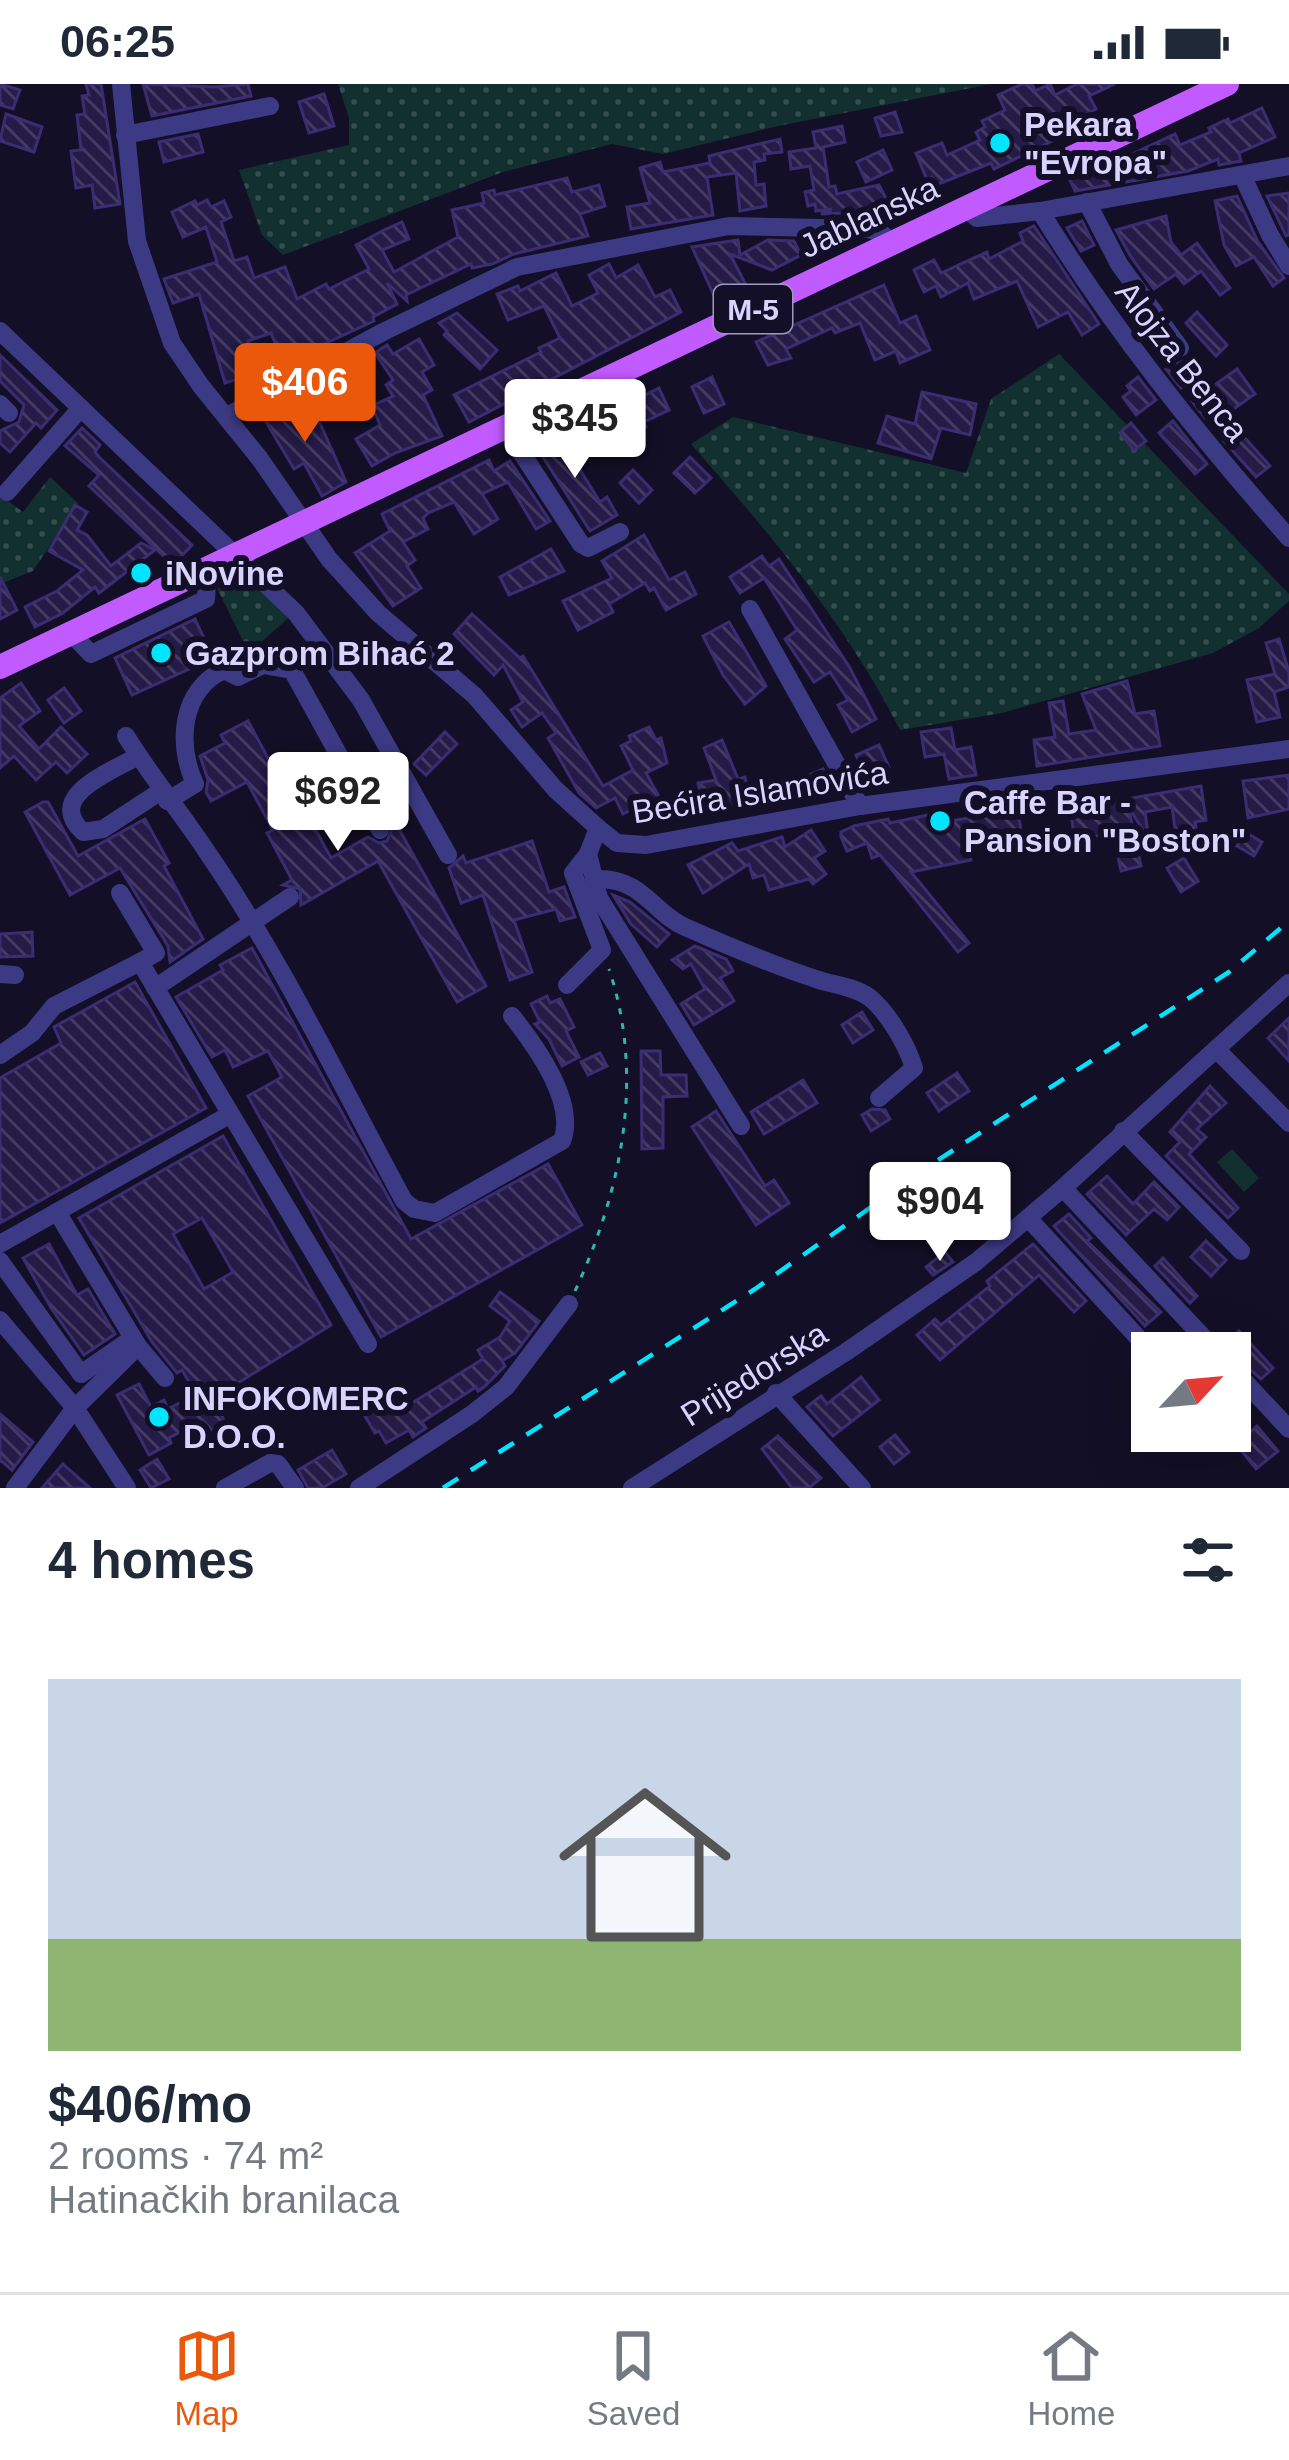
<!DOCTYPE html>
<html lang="en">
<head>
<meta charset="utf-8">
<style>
	:root { --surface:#fff; --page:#f2f2f3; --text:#1f2937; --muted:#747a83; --line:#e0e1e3; --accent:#ea580c }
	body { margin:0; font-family:Helvetica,sans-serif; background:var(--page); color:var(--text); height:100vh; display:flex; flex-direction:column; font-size:45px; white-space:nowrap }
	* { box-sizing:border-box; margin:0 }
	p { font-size:39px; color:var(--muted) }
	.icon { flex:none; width:66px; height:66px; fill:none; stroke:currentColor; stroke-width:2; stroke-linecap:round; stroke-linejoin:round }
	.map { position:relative; height:1404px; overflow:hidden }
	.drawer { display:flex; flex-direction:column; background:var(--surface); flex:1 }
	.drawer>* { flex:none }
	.needle { width:78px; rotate:64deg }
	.fabs { position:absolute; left:1131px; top:1248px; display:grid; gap:24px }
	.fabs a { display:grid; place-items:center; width:120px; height:120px; border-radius:0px; background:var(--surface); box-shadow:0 12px 48px #0002; font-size:60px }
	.price { position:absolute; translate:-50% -102px; padding:0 27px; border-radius:12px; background:#fff; color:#222; font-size:39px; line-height:78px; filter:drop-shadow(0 3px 6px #0008) }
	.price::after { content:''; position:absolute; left:50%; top:72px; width:36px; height:27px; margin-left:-18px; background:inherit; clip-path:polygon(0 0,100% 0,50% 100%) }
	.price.active { background:var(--accent); color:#fff }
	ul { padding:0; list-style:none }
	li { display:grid; align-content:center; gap:24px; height:636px; padding:0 48px }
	li span { display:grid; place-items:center; height:372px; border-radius:0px; color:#555 }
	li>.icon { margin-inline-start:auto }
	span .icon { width:216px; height:216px; fill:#fffc; stroke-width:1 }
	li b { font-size:51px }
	h2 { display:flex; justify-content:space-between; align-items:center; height:144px; padding:0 48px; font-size:51px }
	.status { display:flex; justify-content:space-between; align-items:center; height:84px; padding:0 60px; background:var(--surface); direction:ltr }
	.status svg { height:33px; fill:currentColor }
	.tabs { display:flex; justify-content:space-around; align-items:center; height:168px; border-top:3px solid var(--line); background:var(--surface); font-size:33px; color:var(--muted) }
	.tabs a { display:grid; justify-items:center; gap:6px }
	.tabs .active { color:var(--accent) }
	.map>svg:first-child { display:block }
</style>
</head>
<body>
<div class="status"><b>06:25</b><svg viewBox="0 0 49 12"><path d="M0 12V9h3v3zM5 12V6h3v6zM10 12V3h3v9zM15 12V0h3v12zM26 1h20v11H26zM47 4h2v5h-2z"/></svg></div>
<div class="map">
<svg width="1289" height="1404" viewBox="0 0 1289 1404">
	<defs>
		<pattern id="grass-dots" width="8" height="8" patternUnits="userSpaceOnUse" patternTransform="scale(3)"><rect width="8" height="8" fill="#12302f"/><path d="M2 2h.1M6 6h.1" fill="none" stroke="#344d4e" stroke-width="1.8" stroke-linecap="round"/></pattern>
		<pattern id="building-back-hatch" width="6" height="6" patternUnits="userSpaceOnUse" patternTransform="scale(3)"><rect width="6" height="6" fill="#241b47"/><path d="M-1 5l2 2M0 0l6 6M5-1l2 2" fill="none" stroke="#433b63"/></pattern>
	</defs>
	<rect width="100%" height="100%" fill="#130f26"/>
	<g fill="url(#grass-dots)">
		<polygon points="338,0 991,0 778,42 663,70 612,60 503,88 283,171 262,151 239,86 349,61 349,34"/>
		<path d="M1059,270L1289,510V517L1259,544L1213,569L1002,629L900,646C846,539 770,450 691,360L733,333L966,389L991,315Z"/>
		<polygon points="50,393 78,419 33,487 0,500 0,411 23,428"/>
		<polygon points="249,481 294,529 249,569 217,504"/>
	</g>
	<polygon fill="#12302f" points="1232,1065 1259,1094 1244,1108 1217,1078"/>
	<g fill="url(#building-back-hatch)" stroke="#3b2d73" stroke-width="3" fill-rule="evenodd">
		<polygon points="0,0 20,6 13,25 0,21"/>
		<polygon points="86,0 101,0 120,120 95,124 92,101 76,104 71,67 81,66 77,31 85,30 82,12 89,11"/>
		<polygon points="143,0 215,3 248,0 251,12 152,32"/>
		<polygon points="1022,0 1032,0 1035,7 1050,0 1055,11 1077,0 1115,0 1089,12 1096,25 1067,39 1071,48 994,85 991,79 936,101 932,93 927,96 916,69 942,59 947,71 980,56 976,48 985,43 982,37 1005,26 998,11"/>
		<polygon points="324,10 334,42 309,49 299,18"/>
		<polygon points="1262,24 1275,53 1239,69 1241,77 1219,81 1218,75 1188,87 1075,107 1069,94 1079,89 1089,90 1175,50 1180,61 1211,48 1209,44 1228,35 1230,39"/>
		<polygon points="895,28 902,48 881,52 875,34"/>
		<polygon points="6,30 42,43 34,68 0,57"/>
		<polygon points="842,42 845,58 823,63 829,103 835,102 837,110 879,101 890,122 870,132 867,128 821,130 832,125 816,127 815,120 808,122 805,108 814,106 810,82 791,85 789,68 816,64 813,48"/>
		<polygon points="198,50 203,68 164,78 159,58"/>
		<polygon points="780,55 782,68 764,70 765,76 754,78 756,101 764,100 766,122 740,127 736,89 707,93 713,131 631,145 627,123 650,119 640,84 660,78 663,88 710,79 709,72"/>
		<polygon points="883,66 892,86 866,98 857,78"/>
		<polygon points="567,94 572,108 599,101 605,122 580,130 588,152 514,170 492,180 472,184 471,180 406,211 407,217 387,199 397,220 373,233 374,237 283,279 271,249 248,257 259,288 225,299 199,210 173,219 164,195 217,178 206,143 183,153 172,128 195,117 197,121 207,116 211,123 224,117 231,133 221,138 234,177 247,173 254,194 285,183 297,215 326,200 329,205 369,185 356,161 384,146 402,138 409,155 382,166 394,188 458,153 452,126 484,119 482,109 494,106 495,111"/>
		<polygon points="1289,109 1289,151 1286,152 1267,112"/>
		<polygon points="1237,112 1258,158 1284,194 1273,202 1254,173 1236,182 1224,161 1215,117"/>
		<polygon points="1166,132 1171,158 1181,171 1197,159 1230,204 1220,211 1201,187 1184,200 1176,190 1154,205 1131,173 1116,146"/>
		<polygon points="1082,137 1094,161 1081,167 1067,144"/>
		<polygon points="1034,142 1099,240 1082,251 1068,228 1038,243 1017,197 974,215 968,199 941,213 936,202 924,208 914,186 934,176 941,189 987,168 989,175 1023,157 1020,149"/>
		<polygon points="738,156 740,171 768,156 794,157 801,171 772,186 730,170 745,199 715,214 692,163"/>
		<polygon points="609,180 616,194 638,181 655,213 670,206 681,228 469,338 454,311 541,268 539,264 560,254 544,222 508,236 497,210 518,202 520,207 556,189 572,222 598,209 589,191"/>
		<polygon points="884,201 900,239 916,232 930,266 900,279 896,267 875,276 860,239 835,249 832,244 786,265 791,274 768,281 756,258"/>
		<polygon points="1197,228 1227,261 1216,272 1186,239"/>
		<polygon points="457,229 497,266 480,285 444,251 447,247 439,239"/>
		<polygon points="419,255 434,281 422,288 432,306 423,311 442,352 395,369 372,382 356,355 380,341 372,322 393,312 386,301 393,296 375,269 387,261 393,270"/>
		<polygon points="0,271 57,326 41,344 36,339 10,368 0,359 0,347 19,338 24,321 0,297"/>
		<polygon points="1185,276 1196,290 1181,304 1166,285"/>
		<polygon points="1237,285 1255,310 1228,329 1222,321 1205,334 1192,317"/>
		<polygon points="350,293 365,319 341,332 327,306"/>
		<polygon points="712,293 724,320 704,329 692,303"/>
		<polygon points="1138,293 1156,316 1136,331 1123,313 1131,307 1127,302"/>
		<polygon points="659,304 669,326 644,338 646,343 587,366 569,349"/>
		<polygon points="922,308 976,320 970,351 941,344 931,375 878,359 887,332 915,340"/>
		<polygon points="293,314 310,342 319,337 346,398 322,412 304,379 294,385 262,331"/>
		<polygon points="1173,337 1207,380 1195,390 1159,349"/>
		<polygon points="1131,339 1146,357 1134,366 1120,349"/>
		<polygon points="82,344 100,361 95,368 99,373 192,461 173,481 89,402 99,391 65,362"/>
		<polygon points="1237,345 1270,382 1256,393 1223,356"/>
		<polygon points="549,350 553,357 567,350 579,370 573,373 582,389 600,418 607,413 617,431 590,447 536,362 535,358"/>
		<polygon points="690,373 711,394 695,409 674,389"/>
		<polygon points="489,376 494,387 510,377 550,437 536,445 508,398 482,410 498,435 474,450 454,418 428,429 423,434 428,445 403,458 415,476 407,482 421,504 393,522 355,469 390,447 382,430"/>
		<polygon points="633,386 652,406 639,419 620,399"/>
		<polygon points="75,421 87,428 77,446 87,451 111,482 141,459 155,466 99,509 95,503 63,529 35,543 25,523 57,507 83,486 49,467"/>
		<polygon points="644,451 669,496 685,488 696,510 666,526 654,504 650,507 645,499 609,520 613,528 578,546 563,517 612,494 602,477"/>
		<polygon points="551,465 564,487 509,511 500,493"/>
		<polygon points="762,472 769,482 779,475 850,584 876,635 852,648 838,621 848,616 830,588 814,598 785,555 797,546 764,494 740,509 730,493"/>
		<polygon points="0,493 17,526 0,535"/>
		<polygon points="472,530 520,574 523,572 603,702 633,686 621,662 631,657 629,652 649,643 656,656 661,654 667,679 646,689 668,729 648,740 638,722 623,730 615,714 596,724 579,709 548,654 556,649 542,629 522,643 511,626 523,618 503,581 494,591 454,550"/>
		<polygon points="195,535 213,574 132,611 115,574"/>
		<polygon points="729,538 766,602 745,620 723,591 703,552"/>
		<polygon points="1279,555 1289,588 1289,603 1274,608 1280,633 1257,638 1247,596 1275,590 1266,559"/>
		<polygon points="1127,597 1135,630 1154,627 1160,662 1037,682 1034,656 1055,653 1049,619 1063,617 1069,650 1096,646 1082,610"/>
		<polygon points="21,599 40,627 19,642 39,665 61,643 87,670 67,689 56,678 36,696 14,672 0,684 0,614"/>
		<polygon points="64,604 81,627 64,639 48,616"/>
		<polygon points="248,637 299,731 306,728 331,774 368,753 379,759 387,757 395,738 486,902 457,918 378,777 301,821 300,805 283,801 292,796 267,749 273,746 247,698 211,717 206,708 208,696 200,672 225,659 221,651"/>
		<polygon points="951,644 955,666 971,663 976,691 949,695 944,670 925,673 921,648"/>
		<polygon points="445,648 457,660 426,691 414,680"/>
		<polygon points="722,656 738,695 745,693 751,718 704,725 698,699 716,696 704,664"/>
		<polygon points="879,661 889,683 866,694 856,671"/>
		<polygon points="823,685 831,700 802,716 793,698"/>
		<polygon points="1289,691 1289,725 1248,734 1243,697"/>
		<polygon points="1201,702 1206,736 1195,738 1199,763 1178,766 1172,723 1145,728 1149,756 1128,722 1141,782 1121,787 1113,749 1075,756 1070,725"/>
		<polygon points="43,718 48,718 78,772 145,735 169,779 164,782 203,855 170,878 168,862 120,784 70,811 25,728"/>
		<polygon points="1018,726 1022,755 968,761 971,776 911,788 969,859 958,868 880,771 872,774 867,759 847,767 841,753 841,748 854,742 888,735 890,739 942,728 944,738"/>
		<polygon points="811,746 825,767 814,774 826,790 813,800 809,795 769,806 764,791 753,794 749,780 703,809 688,781 732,759 738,767 782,753 785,763"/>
		<polygon points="1245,748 1262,758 1254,772 1237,762"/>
		<polygon points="532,757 549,808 564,803 575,833 560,837 556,825 514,836 532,888 510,896 483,811 461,819 449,784 463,772 466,779"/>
		<polygon points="1184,774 1198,797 1181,808 1167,784"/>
		<polygon points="613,811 630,818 669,850 657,863 631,840"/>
		<polygon points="32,848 33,872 0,873 0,850"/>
		<polygon points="695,862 726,875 733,887 720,894 734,917 694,941 681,920 705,905 691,880 683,885 672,876"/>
		<polygon points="252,864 411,1155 548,1080 582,1141 381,1253 248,1012 282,993 268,967 233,983 225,966 212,973 176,913 223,886 220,881"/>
		<polygon points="135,898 206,1024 0,1139 0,994 61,959 54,943"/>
		<polygon points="547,912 550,919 560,915 574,943 566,947 579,973 562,982 549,955 535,940 540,938 531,920"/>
		<polygon points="862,928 873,946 853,959 842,941"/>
		<polygon points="1289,934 1289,977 1268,954"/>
		<polygon points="641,967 660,967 661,991 686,991 687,1012 663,1013 663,1064 642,1065"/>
		<polygon points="600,969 607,982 588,991 581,978"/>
		<polygon points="957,989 969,1007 939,1027 927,1009"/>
		<polygon points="803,996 817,1019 764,1050 751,1028"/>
		<polygon points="1210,1002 1226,1019 1197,1045 1206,1053 1189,1070 1238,1124 1228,1134 1166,1072 1180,1058 1170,1048"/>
		<polygon points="872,1025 885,1026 890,1035 871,1047 862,1031"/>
		<polygon points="716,1027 765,1102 774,1096 789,1119 756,1141 692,1043"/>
		<path d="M223,1052L331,1241L214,1314L225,1339L207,1348L202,1336L169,1354L171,1359L149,1371L117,1311L139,1300L151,1323L164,1316L168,1325L196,1310L182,1286L177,1289L152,1258L79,1134ZM202,1134L233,1188L204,1205L173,1150Z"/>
		<polygon points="1107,1092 1133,1120 1154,1098 1179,1123 1167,1136 1154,1125 1126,1151 1087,1110"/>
		<polygon points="1069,1130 1091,1154 1087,1157 1161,1228 1145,1242 1054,1142"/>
		<polygon points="1206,1157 1226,1176 1211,1192 1191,1173"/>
		<polygon points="49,1160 77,1211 88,1205 115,1250 84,1271 51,1224 23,1174"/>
		<polygon points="1033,1160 1086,1217 1074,1228 1039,1191 940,1276 917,1251 935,1235 941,1241 990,1202 987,1197"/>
		<polygon points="945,1168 953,1178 933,1191 926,1183"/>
		<polygon points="1163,1174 1197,1212 1190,1219 1155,1182"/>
		<polygon points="500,1208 539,1237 535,1243 515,1269 502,1277 505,1282 484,1303 478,1307 476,1303 422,1338 426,1344 413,1353 409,1346 386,1359 379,1347 375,1349 359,1322 377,1311 387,1329 410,1316 412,1319 483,1275 478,1266 500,1253 510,1237 490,1222"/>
		<polygon points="1239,1247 1273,1284 1261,1295 1231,1269 1227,1259"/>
		<polygon points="861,1293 879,1316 833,1352 807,1323 821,1312 827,1320"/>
		<polygon points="0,1330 33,1358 12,1386 0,1376"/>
		<polygon points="1257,1342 1278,1367 1256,1385 1236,1360"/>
		<polygon points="895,1351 909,1368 894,1380 880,1363"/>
		<polygon points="778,1352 821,1394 809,1404 792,1404 762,1365"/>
		<polygon points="332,1366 346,1390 322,1404 308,1404 298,1386"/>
		<polygon points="157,1375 169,1395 151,1404 140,1386"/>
		<polygon points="63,1380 90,1404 42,1404"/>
	</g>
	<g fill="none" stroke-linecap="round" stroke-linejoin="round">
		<path stroke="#2fb8b0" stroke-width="3" stroke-dasharray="6 9" stroke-linecap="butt" d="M575,1207C622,1105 645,993 609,885"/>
		<g stroke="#3d3a85" stroke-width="18">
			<polyline points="121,0 137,157 172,259 201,302 260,375 329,475 378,529 475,612 556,706 598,744 617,759 646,761 860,722 1289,665"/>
			<polyline points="125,51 270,22"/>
			<polyline points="1242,91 1270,151 1289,182"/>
			<polyline points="1087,118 1119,180 1180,264"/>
			<polyline points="966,124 977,134 1040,127 1289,82"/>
			<path d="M1040,127C1112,244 1198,351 1289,454"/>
			<polyline points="0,247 296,529 361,616 448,771"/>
			<polyline points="0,320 9,329"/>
			<polyline points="227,332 383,248 517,183 729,142 868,145 881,149 892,159"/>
			<polyline points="504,342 581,460 588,464 620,448"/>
			<polyline points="7,408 81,324"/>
			<polyline points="750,525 860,722"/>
			<polyline points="71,549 91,570 206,515 208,483"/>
			<path d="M126,652C150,691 179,726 205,765C281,875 340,999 404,1117L414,1125L435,1129L562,1057C577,1018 535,961 512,932"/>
			<path d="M138,672C111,688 44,712 83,748L103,745L161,707"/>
			<path d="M167,717L195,700C177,661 180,606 224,586L238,593L263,581L292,586L380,746"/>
			<polyline points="598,744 588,770 599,814 741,1042"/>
			<path d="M597,795C643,794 654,830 685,843C728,862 772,881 816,895C833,901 853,902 869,913C888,928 907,961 914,984L879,1014"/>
			<polyline points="120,809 156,869 140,878"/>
			<polyline points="0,890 15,891"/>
			<polyline points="567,901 602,866 573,789 588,770"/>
			<polyline points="155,904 290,813"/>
			<polyline points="1216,965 1289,1039"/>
			<polyline points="0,971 32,949 54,922 140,878 368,1260"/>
			<polyline points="1123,1047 1241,1167"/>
			<polyline points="1063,1104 1218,1269"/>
			<polyline points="57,1128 138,1262 165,1294"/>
			<polyline points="1029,1135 1152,1269"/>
			<polyline points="0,1160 229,1031"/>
			<polyline points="0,1177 81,1290 133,1254"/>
			<polyline points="0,1236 75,1324 127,1404"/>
			<polyline points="1230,1282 1289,1345"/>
			<polyline points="776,1309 862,1404"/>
			<polyline points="15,1404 75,1324 134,1266"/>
			<polyline points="225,1404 270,1379 278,1380 295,1404"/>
			<polyline points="359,1404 472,1330 506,1303 569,1220"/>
			<polyline points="632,1404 846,1268 976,1178 1063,1104 1289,899"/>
		</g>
		<polyline stroke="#c25bff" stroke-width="24" points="0,583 1227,0"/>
		<polyline stroke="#00e5ff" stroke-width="4.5" stroke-dasharray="18 15" stroke-linecap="butt" points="443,1404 755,1205 935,1078 1229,888 1289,837"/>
	</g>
	<g fill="#00e5ff" stroke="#130f26" stroke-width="4.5">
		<circle cx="1000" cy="59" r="12"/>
		<circle cx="141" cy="489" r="12"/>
		<circle cx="161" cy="569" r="12"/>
		<circle cx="940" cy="737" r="12"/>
		<circle cx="159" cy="1333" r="12"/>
	</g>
	<g text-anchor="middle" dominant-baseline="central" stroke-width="12" stroke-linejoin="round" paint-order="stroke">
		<rect fill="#130f26" stroke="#9e99be" stroke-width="3" x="714" y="201" width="78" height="48" rx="9"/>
		<g font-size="30" font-weight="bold" fill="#d9d4ff">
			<text x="753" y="225">M-5</text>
		</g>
		<g font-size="33" font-weight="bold" fill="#d9d4ff" stroke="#130f26" text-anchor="start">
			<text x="1024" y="40">Pekara<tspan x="1024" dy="38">"Evropa"</tspan></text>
			<text x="165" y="489">iNovine</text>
			<text x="185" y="569">Gazprom Bihać 2</text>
			<text x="964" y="718">Caffe Bar -<tspan x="964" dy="38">Pansion "Boston"</tspan></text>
			<text x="183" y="1314">INFOKOMERC<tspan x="183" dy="38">D.O.O.</tspan></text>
		</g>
		<g font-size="33" fill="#d9d4ff" stroke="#130f26">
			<text transform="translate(869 133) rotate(-25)">Jablanska</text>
			<text transform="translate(1182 277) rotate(52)">Alojza Benca</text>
			<text transform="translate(760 708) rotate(-9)">Bećira Islamovića</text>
			<text transform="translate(754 1290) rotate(-32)">Prijedorska</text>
		</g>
	</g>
</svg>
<div class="fabs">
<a><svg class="needle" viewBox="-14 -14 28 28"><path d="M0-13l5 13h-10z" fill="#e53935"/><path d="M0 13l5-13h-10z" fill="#747a83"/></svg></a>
</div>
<b class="price active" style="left:305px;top:361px">$406</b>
<b class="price" style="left:575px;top:397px">$345</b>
<b class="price" style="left:338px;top:770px">$692</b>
<b class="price" style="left:940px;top:1180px">$904</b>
</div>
<section class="drawer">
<h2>4 homes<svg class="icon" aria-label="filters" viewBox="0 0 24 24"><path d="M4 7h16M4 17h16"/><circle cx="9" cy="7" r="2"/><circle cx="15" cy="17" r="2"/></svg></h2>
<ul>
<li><span style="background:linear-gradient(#c9d6e8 70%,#8fb573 0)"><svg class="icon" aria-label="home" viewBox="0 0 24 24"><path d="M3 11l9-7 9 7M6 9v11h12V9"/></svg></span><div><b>$406/mo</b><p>2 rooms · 74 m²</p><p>Hatinačkih branilaca</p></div></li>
</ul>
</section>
<nav class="tabs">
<a class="active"><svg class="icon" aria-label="map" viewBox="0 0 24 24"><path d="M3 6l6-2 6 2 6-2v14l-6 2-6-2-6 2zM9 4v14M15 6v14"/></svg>Map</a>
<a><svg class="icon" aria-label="saved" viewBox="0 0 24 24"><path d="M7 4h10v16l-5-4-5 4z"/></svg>Saved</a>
<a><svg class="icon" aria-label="home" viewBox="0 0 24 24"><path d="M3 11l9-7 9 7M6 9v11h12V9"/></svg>Home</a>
</nav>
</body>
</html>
